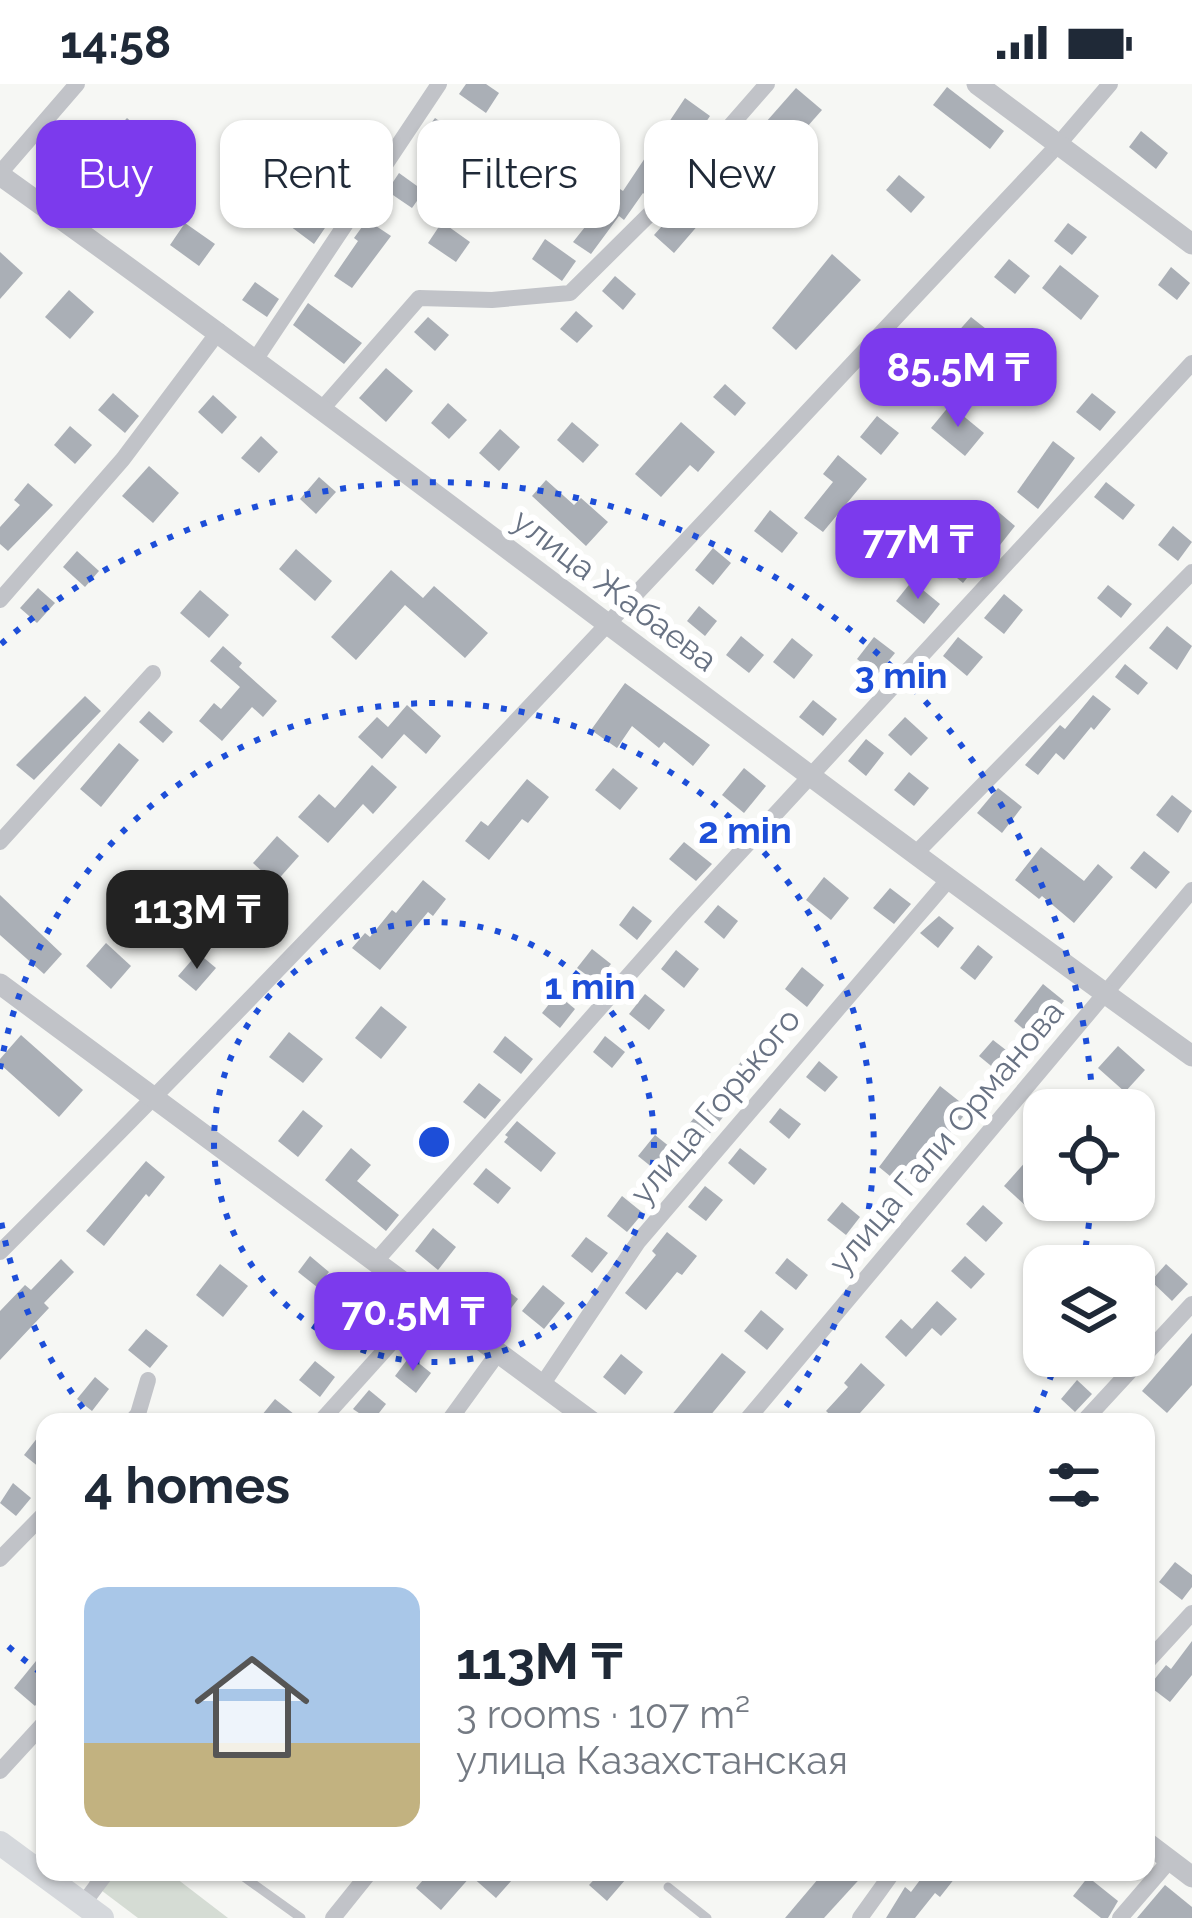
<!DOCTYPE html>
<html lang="en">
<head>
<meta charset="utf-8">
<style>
	:root { --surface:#fff; --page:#f6f6f7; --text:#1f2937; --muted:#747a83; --accent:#7c3aed }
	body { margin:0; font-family:Raleway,sans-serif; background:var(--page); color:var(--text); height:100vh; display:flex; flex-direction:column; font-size:45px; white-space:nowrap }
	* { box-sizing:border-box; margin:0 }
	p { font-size:39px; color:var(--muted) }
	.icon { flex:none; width:66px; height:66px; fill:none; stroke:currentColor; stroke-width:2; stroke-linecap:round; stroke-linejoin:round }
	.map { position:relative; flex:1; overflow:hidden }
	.details { position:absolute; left:36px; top:1329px; width:1119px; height:468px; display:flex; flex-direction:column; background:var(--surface); border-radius:24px; box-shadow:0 3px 9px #0004 }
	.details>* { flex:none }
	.guide { position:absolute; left:36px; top:36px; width:1122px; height:108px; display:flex; gap:24px }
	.controls { position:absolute; left:1023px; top:1005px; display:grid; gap:24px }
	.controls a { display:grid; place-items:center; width:132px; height:132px; border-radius:24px; background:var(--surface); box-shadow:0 3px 9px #0004; font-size:60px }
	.price { position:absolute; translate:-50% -102px; padding:0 27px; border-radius:24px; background:var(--accent); color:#fff; font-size:39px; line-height:78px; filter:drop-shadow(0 3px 6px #0008) }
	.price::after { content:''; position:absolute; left:50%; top:72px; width:36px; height:27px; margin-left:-18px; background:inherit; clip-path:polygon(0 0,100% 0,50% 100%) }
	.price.active { background:#222; color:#fff }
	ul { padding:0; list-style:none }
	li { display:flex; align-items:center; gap:36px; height:300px; padding:0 48px }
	li span { display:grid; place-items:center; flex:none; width:336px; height:240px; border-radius:24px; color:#555 }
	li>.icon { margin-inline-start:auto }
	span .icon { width:144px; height:144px; fill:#fffc; stroke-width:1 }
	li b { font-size:51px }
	h2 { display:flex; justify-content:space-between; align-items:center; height:144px; padding:0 48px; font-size:51px }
	.chip { padding:0 42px; border-radius:24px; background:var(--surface); box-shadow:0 3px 9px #0004; font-size:42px; line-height:108px }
	.chip.active { background:var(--accent); color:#fff }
	.status { display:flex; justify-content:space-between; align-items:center; height:84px; padding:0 60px; background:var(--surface); direction:ltr }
	.status svg { height:33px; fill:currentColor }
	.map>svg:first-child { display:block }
</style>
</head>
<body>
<div class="status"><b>14:58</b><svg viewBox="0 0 49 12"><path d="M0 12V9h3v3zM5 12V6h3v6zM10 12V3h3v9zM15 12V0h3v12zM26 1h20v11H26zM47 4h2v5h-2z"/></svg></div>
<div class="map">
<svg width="1192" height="1834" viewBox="0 0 1192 1834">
	<rect width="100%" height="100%" fill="#f6f7f4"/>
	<polygon fill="#d5dcd4" points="77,1788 168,1788 228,1834 138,1834"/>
	<g fill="#aaafb6">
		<polygon points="466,0 486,0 499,9 486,29 459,10"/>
		<polygon points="947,3 1004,47 990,65 933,21"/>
		<polygon points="796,4 822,26 791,61 766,38"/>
		<polygon points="685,14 710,32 680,77 676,74 648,113 643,109 624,136 619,132 591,170 573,158 617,103 623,107"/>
		<polygon points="127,34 146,51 133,66 113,49"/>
		<polygon points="435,34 460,51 446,71 421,53"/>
		<polygon points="1141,47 1168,69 1156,85 1129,63"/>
		<polygon points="342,50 374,72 314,160 290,142 313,110 308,107 335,69 331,66"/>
		<polygon points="83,69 108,93 93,110 67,87"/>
		<polygon points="738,69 758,87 714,139 706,132 674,169 654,151 671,132 677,138"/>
		<polygon points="399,89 424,107 412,124 387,107"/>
		<polygon points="899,91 925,113 911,129 886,106"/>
		<polygon points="367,136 391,152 352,204 334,192 358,157 354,154"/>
		<polygon points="442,138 470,158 456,178 428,159"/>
		<polygon points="185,139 215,160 199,182 170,161"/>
		<polygon points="1068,139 1087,153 1072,171 1054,157"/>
		<polygon points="545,155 576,177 562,197 532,175"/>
		<polygon points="0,168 23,189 0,215"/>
		<polygon points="832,170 861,196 796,266 772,244"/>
		<polygon points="1009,175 1030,192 1015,210 994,193"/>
		<polygon points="1060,181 1099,212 1081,236 1042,204"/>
		<polygon points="1171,183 1190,199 1177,216 1158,201"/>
		<polygon points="615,192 636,210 623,226 602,207"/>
		<polygon points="255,198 279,215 267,233 242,216"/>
		<polygon points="69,206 94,228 70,255 45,233"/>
		<polygon points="308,219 362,259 344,280 293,241"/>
		<polygon points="576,227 593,242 577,259 560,245"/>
		<polygon points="428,233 449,251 435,267 414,248"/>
		<polygon points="971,233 1000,256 987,272 976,263 944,303 923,287"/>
		<polygon points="386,284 413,307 386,338 359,314"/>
		<polygon points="725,300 746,319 735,332 713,313"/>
		<polygon points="113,309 139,332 125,349 98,326"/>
		<polygon points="1092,309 1116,328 1100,347 1076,328"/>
		<polygon points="213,311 237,333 222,350 198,328"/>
		<polygon points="448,319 467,336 449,355 431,339"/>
		<polygon points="950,321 984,349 965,372 931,344"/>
		<polygon points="877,332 899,349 881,371 860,353"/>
		<polygon points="572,338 599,361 583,379 557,356"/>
		<polygon points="681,338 715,368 698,388 690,381 661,413 635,390"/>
		<polygon points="70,342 92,361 75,380 54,361"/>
		<polygon points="500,345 520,363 499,387 479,369"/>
		<polygon points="261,352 278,368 259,389 241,374"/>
		<polygon points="1053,357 1075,374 1038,425 1017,408"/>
		<polygon points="838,371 867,395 823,448 804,434 833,398 823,390"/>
		<polygon points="149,382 179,409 153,439 122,412"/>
		<polygon points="319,393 336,408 316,430 300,415"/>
		<polygon points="546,396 574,421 581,414 608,438 586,462 532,412"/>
		<polygon points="1106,398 1135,421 1123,436 1094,413"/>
		<polygon points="28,399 53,421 8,467 0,460 0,443 20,421 14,416"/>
		<polygon points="995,425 1015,442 1000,461 980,444"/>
		<polygon points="770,426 798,449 782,469 754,447"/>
		<polygon points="1173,442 1192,458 1178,477 1158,461"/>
		<polygon points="954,460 979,479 963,499 939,479"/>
		<polygon points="713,464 731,479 713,501 695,486"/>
		<polygon points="296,465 332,497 315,517 279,485"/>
		<polygon points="77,467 99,487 85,503 63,483"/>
		<polygon points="391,486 423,514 434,502 488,549 465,574 405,521 356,576 331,553"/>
		<polygon points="912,497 940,520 924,540 896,517"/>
		<polygon points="1108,501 1132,520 1121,534 1097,514"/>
		<polygon points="38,504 55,519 37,539 20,524"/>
		<polygon points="200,506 229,531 209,554 180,529"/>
		<polygon points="1004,510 1023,526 1004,550 984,534"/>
		<polygon points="699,522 717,537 705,552 687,537"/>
		<polygon points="1167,542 1192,562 1177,586 1149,564"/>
		<polygon points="741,552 764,571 749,589 726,571"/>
		<polygon points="874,553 895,569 877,591 857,575"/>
		<polygon points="958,553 983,573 967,592 943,572"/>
		<polygon points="792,554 813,571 794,595 773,578"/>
		<polygon points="223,562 242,579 239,583 277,617 263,633 252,623 222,657 199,637 214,619 221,625 240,603 210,577"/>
		<polygon points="1125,580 1148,599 1138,611 1115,593"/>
		<polygon points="625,599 710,661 693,682 664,658 659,664 632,642 617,664 591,646"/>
		<polygon points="1093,611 1111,625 1094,646 1091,643 1064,676 1056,669 1038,691 1025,681 1060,641 1065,645"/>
		<polygon points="85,612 101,627 34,696 16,681"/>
		<polygon points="813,616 837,635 823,652 799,633"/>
		<polygon points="407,621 441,652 426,670 404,650 382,675 358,653 377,633 388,643"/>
		<polygon points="149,627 173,648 163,659 139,638"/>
		<polygon points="905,633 928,654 911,672 888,651"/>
		<polygon points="866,655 884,669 866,692 848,677"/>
		<polygon points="119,659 139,676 101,723 80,705"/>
		<polygon points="372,681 397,703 373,730 363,720 328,759 298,733 319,710 335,724"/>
		<polygon points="613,684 638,704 620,726 595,706"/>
		<polygon points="744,684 766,702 744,729 722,711"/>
		<polygon points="909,688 929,704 914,722 894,706"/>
		<polygon points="527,695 549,713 528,739 522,735 489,776 465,757 481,737 488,742"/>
		<polygon points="998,704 1022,723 1002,749 977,729"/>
		<polygon points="1172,711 1192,727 1178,749 1156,731"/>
		<polygon points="277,752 299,772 275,799 253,779"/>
		<polygon points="684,758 712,780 696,797 669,775"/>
		<polygon points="1041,763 1084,797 1098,780 1113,793 1074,839 1042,812 1039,815 1015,796"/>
		<polygon points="1144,767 1170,788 1156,805 1130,784"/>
		<polygon points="824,793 849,814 831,836 806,816"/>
		<polygon points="423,796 446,815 433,832 428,828 380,886 352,864 365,849 370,853 392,826 396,829"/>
		<polygon points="236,802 266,828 252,844 222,818"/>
		<polygon points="890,804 911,820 894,840 873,824"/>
		<polygon points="0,811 62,870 44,890 0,851"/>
		<polygon points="185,818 208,838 192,857 169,836"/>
		<polygon points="718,821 738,837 724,855 704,838"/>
		<polygon points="633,822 652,837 637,856 619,841"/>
		<polygon points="939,832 954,844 938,864 920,849"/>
		<polygon points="106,859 131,882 111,905 86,882"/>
		<polygon points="978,861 993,873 975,896 960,884"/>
		<polygon points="592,865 611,880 596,898 577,884"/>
		<polygon points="676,866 699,885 684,904 661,885"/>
		<polygon points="198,869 216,884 196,907 178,892"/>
		<polygon points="802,883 824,901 807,923 785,905"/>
		<polygon points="1043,900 1064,917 1034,954 1014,937"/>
		<polygon points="557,910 575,925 560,944 542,929"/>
		<polygon points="645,910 665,926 649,946 629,930"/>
		<polygon points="381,922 407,943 381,975 355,954"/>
		<polygon points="770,943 786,956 706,1054 689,1040"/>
		<polygon points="289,948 323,975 303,999 269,973"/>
		<polygon points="21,951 83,1006 59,1033 0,980 0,975"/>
		<polygon points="505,952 533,975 521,990 493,968"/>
		<polygon points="605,952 625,968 612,984 593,968"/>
		<polygon points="993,956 1015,973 1001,990 979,972"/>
		<polygon points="1118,962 1145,986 1125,1008 1098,984"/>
		<polygon points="819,977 838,993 825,1008 806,993"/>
		<polygon points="479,999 501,1016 485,1035 463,1018"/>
		<polygon points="940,1002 969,1025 948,1052 944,1049 901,1101 879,1083"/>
		<polygon points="780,1024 801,1040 789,1055 769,1038"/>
		<polygon points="303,1026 323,1042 298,1073 278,1057"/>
		<polygon points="517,1037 556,1069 541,1088 504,1058 508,1053 505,1051"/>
		<polygon points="655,1051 675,1067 658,1088 638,1072"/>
		<polygon points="1044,1057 1044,1101 1026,1122 1004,1102"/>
		<polygon points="351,1064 371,1081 357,1097 399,1131 386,1147 325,1096"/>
		<polygon points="740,1064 767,1085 754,1101 728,1079"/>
		<polygon points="146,1077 165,1093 149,1113 146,1110 104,1162 86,1147"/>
		<polygon points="486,1084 511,1104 498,1120 473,1100"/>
		<polygon points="705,1102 723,1116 706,1137 688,1123"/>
		<polygon points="622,1112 643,1129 627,1148 607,1132"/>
		<polygon points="842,1118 860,1133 846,1151 827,1136"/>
		<polygon points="983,1121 1003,1139 986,1158 966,1140"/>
		<polygon points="433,1144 456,1163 438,1186 415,1167"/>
		<polygon points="667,1148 697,1172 682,1191 677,1188 646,1226 625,1209 656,1171 652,1167"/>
		<polygon points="586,1153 608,1169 592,1189 571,1172"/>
		<polygon points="310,1172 329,1188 317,1203 298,1188"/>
		<polygon points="965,1172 985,1190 971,1205 951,1187"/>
		<polygon points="787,1174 808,1191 796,1206 775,1189"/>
		<polygon points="61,1175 74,1188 44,1219 49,1224 0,1276 0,1227 25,1201 31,1206"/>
		<polygon points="220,1180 248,1202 223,1233 196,1211"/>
		<polygon points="1166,1180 1188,1200 1172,1217 1151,1197"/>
		<polygon points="496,1197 518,1215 506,1231 484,1212"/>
		<polygon points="543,1201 565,1219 544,1245 522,1227"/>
		<polygon points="371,1215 396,1235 368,1265 345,1247"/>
		<polygon points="937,1217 957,1235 941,1252 932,1244 906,1273 885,1253 901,1235 912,1245"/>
		<polygon points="761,1226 784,1245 767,1266 744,1247"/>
		<polygon points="146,1245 168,1262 150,1284 128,1266"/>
		<polygon points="1192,1249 1192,1301 1167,1329 1142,1307"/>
		<polygon points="722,1269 746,1288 705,1338 666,1338"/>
		<polygon points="621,1270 643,1288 625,1311 603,1293"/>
		<polygon points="410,1272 431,1289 416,1309 395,1292"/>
		<polygon points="315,1277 335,1293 320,1313 299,1296"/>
		<polygon points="861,1279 885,1301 860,1329 870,1338 838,1338 826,1327 848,1303 844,1299"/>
		<polygon points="95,1293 109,1305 92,1327 77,1315"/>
		<polygon points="1077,1296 1092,1310 1075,1328 1061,1315"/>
		<polygon points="369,1306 386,1320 372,1338 353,1325"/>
		<polygon points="275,1315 304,1338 270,1338 262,1331"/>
		<polygon points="45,1344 45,1388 24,1371"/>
		<polygon points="13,1399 31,1414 16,1432 0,1419"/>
		<polygon points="1175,1478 1192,1491 1192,1503 1182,1516 1159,1498"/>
		<polygon points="1192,1557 1192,1591 1170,1618 1149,1602 1166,1581 1171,1585"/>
		<polygon points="45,1566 45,1609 35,1622 14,1604"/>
		<polygon points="430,1788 519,1788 496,1814 471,1792 441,1826 416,1804"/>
		<polygon points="601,1788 632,1788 607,1817 589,1801"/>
		<polygon points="824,1788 866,1788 824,1834 785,1834"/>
		<polygon points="926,1788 947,1788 955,1794 940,1813 935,1809 915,1834 886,1834 905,1803 911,1808"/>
		<polygon points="1088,1793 1118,1817 1108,1834 1101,1834 1073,1812"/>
		<polygon points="1165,1801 1192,1823 1192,1834 1137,1834"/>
	</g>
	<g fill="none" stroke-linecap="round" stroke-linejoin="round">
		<g stroke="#c1c3c8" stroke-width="9">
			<polyline points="237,1788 301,1834"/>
			<polyline points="668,1803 707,1834"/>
		</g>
		<g stroke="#c1c3c8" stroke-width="16">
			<polyline points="0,89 77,0"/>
			<polyline points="255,276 439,0"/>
			<polyline points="321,326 419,214 492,216 570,209 675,105 767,0"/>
			<polyline points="0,516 123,375 219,247"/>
			<polyline points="0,758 153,589"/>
			<polyline points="916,769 1192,488"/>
			<path d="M0,1168C361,809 707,433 1057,62L1110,0"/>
			<polyline points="375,1178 682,831 1192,279"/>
			<polyline points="542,1301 638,1158 950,794"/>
			<polyline points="131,1338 138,1330 148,1296"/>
			<polyline points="320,1338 429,1217"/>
			<polyline points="448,1338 498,1269"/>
			<polyline points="745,1338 1192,806"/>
			<polyline points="1083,1338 1192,1220"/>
			<polyline points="0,1475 45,1429"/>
			<polyline points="1146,1579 1192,1529"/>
			<polyline points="0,1687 45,1638"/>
			<polyline points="83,1820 107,1788"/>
			<polyline points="333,1834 370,1788"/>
			<polyline points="860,1834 893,1788"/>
			<polyline points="1120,1834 1170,1776"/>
		</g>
		<g stroke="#c1c3c8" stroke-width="21">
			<polyline points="977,0 1192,160"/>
			<path d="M0,91C402,378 790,684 1192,972"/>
			<polyline points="0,900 592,1338"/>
			<polyline points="1146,1758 1192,1793"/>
		</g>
		<polyline stroke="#d5d8dc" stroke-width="24" points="0,1759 102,1834"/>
	</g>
	<g fill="none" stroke="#1d4ed8" stroke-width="6" stroke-dasharray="6 12">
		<circle cx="434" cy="1058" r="220"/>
		<path d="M94 1338A440 440 0 0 1 0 1131M0 985A440 440 0 1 1 774 1338"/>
		<path d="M1091 1121A660 660 0 0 1 1083 1178M1058 1273A660 660 0 0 1 1032 1337M41 1589A660 660 0 0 1 1 1556M1 560A660 660 0 0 1 1093 1023"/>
	</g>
	<g text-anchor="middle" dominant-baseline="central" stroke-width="12" stroke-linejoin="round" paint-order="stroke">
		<g font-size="33" fill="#687283" stroke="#fff">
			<text transform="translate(615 506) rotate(37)">улица Жабаева</text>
			<text transform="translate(715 1022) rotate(-50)">улица Горького</text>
			<text transform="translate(946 1053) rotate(-50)">улица Гали Орманова</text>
		</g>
	</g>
	<circle cx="434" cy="1058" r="18" fill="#1d4ed8" stroke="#fff" stroke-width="6"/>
	<g font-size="36" text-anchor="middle" font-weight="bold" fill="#1d4ed8" stroke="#fff" stroke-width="12" stroke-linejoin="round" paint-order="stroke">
		<text x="901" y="604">3 min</text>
		<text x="745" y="759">2 min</text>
		<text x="590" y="915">1 min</text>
	</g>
</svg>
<div class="controls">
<a><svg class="icon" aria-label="locate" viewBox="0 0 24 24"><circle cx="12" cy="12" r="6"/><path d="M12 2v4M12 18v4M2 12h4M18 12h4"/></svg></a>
<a><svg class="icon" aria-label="layers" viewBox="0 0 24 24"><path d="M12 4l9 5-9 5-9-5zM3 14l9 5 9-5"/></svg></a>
</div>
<b class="price" style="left:958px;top:346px">85.5M ₸</b>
<b class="price" style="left:918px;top:518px">77M ₸</b>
<b class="price active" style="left:197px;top:888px">113M ₸</b>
<b class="price" style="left:413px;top:1290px">70.5M ₸</b>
<div class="guide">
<a class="chip active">Buy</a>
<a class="chip">Rent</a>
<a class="chip">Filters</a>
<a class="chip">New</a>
</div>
<section class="details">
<h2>4 homes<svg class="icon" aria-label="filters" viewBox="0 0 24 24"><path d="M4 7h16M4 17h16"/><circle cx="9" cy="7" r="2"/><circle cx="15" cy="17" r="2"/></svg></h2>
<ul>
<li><span style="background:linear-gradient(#a9c7e8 65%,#c2b280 0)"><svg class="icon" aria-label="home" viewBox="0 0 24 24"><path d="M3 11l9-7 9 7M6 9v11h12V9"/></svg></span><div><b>113M ₸</b><p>3 rooms · 107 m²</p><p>улица Казахстанская</p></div></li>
</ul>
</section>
</div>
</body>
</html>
